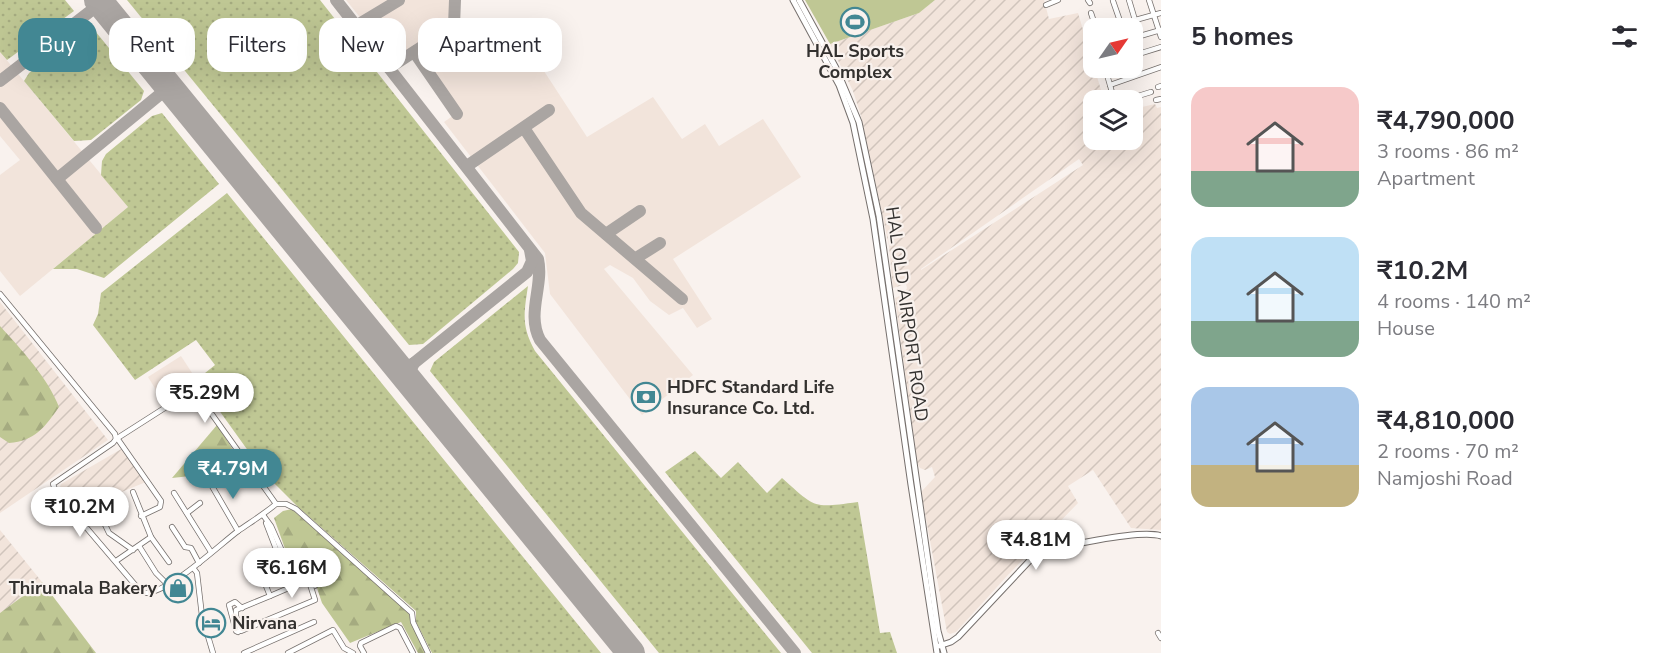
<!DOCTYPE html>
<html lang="en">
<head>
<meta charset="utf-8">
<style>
	:root { --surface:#fff; --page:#f2f2f3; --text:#2b2b33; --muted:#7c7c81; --accent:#428793 }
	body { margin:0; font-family:"Nunito Sans",sans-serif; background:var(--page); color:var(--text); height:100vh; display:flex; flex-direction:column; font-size:22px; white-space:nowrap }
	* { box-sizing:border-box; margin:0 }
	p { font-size:20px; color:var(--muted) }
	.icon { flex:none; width:33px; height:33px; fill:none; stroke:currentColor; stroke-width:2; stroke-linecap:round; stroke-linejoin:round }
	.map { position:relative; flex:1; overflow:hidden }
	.side { display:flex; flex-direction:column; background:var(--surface); width:510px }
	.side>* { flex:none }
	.guide { position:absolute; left:18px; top:18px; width:570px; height:54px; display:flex; gap:12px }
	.needle { width:39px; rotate:56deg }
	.fabs { position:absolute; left:1083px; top:18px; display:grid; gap:12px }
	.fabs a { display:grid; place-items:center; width:60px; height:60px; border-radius:12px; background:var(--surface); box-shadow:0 6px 24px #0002; font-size:30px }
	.price { position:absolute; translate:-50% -51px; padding:0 14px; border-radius:21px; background:#fff; color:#222; font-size:20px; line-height:39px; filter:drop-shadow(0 2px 3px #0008) }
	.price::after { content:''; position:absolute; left:50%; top:36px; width:18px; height:14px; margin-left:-9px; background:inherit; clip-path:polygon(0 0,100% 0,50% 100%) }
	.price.selected { background:var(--accent); color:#fff }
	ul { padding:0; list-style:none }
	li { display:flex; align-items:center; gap:18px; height:150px; padding:0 30px }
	li span { display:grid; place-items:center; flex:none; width:168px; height:120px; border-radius:18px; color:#555 }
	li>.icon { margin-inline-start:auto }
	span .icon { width:72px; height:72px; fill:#fffc; stroke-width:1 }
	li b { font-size:26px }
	h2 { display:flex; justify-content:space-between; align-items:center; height:72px; padding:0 30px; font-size:26px }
	.tag { padding:0 21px; border-radius:18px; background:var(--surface); box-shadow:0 6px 24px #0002; font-size:21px; line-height:54px }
	.tag.selected { background:var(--accent); color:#fff }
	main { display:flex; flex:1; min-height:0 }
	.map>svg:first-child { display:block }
</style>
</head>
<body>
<main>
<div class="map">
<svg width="1161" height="653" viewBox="0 0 1161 653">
	<defs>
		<pattern id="industrial-furrows" width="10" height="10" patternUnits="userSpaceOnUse" patternTransform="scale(1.5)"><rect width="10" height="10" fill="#f2e4db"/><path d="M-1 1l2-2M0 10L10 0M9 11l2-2" fill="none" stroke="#d0c4bc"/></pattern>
		<pattern id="green-dots" width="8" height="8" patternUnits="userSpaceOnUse" patternTransform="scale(1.5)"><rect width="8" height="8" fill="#bfc794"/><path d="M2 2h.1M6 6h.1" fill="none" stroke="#a5ab80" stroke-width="1.8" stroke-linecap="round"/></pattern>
		<pattern id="forest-firs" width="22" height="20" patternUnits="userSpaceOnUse" patternTransform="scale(1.5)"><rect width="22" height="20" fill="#bfc794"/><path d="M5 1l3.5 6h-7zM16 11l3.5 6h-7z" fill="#a5ab80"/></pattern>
	</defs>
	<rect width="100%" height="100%" fill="#f9f2ee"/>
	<g fill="#f2e4db">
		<polygon points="346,0 459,0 451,7 474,45 512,22 587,137 653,97 682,139 705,124 719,146 763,119 801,177 673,259 712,319 697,328 683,308 669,315 650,301 633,278 610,265 604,269 693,375 642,415 550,294 545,253 444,122 454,115 415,59 410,58 403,62 401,68"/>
		<polygon points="0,52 128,207 20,296 0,271 0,175 20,160 0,136"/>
		<polygon points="181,356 194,376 161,398 148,377"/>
	</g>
	<g fill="url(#industrial-furrows)" fill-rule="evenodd">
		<path d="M935,0H1044L1049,19L1078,13L1104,100H1094V140H1132L1133,109L1155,104L1157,108L1161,107V530L1131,528L1093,470L1068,486L1078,503L1007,576L956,632L950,634L947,632L921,492L935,477L932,467L925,470L920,468L917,463L895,298L904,294L907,288L906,284L893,288L889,246L861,116L853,91L830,44L919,13ZM1079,159L1083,165L921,270V269Z"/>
		<polygon points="0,302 108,440 0,513"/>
		<polygon points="123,448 146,482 75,511 59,490 61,484"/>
		<polygon points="0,530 42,582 0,613"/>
	</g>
	<g fill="url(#green-dots)">
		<polygon points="0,0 65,0 74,11 7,60 0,52"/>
		<polygon points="127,0 320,0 519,252 518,263 513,269 423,344 409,345"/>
		<polygon points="91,26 144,91 141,100 91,140 74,141 24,81 29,73"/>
		<polygon points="162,113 219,184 104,278 77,269 53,269 128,207 101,175 102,161 106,154 152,116"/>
		<polygon points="227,193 601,653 432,653 416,622 416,611 298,507 264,473 208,395 210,390 200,377 215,365 196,340 135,380 93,325 98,314 101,293"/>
		<path d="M528,286C524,313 521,326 535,351L781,653H659L430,371L434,362Z"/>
		<path d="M695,451L721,478L738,462L767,493L782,478C817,509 812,508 858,502L880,633L890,632L897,653H812L665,472Z"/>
	</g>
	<g fill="url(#forest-firs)">
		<path d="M0,326C21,349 48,378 59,407C45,427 35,441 9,443L0,437Z"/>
		<polygon points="217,425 246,470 172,478"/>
		<polygon points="292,509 409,613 411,622 425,653 418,653 401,622 350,643 322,603 314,579 294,556 288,557 274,518 283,511"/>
		<polygon points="42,582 96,653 0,653 0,613"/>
	</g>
	<polygon fill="#bfc794" points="805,0 935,0 919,13 830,44"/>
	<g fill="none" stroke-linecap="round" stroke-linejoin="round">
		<g stroke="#aaa5a2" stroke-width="12">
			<path d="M336,0L538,259C544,286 526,313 540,340L795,653"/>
			<polyline points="356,26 399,0"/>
			<polyline points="416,51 417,56 457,114"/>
			<polyline points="389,68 454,26 455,0"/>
			<polyline points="0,81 101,3"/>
			<polyline points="0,108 96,228"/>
			<polyline points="524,128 581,213 682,299"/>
			<polyline points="467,166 549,110"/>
			<polyline points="57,179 169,87"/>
			<polyline points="606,234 640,211"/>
			<polyline points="636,258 660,243"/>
			<polyline points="396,365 406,367 414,363"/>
			<polyline points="409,381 410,371 414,363 527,272 532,261 530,250"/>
		</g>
		<polyline stroke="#aaa5a2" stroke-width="28" points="98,0 631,653"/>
		<g stroke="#76706d" stroke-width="6">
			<g id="minor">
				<polyline points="1088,0 1090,3"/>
				<polyline points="1129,0 1135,20"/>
				<polyline points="1149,0 1161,37"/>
				<polyline points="1113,1 1121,24"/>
				<polyline points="1046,5 1058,0"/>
				<polyline points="1091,13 1096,28"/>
				<polyline points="1122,28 1121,24 1161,13"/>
				<polyline points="1140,36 1161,30"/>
				<polyline points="1132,56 1161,47"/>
				<polyline points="1105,68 1110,85 1161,67"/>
				<polyline points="1110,85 1114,100"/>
				<polyline points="1158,87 1161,86"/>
				<polyline points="1125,100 1151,92"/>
				<polyline points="1156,100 1161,99"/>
				<polyline points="0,294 115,434 116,439"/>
				<polyline points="117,438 161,501 160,507 141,516"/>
				<polyline points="209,481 238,531"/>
				<polyline points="234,487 253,472"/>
				<polyline points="133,492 151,537 169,562"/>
				<polyline points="174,493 211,552"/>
				<path d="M276,504C264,514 251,522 238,531C218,546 166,596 142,593L56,492L53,484L113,443L116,439L188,393L194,392L201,399L276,504H286L296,509L412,613L413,622L428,653"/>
				<polyline points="97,508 109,533 133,550"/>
				<polyline points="187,513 200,503"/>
				<polyline points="263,515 271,526 286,560"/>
				<polyline points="77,519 115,499"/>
				<polyline points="266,523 281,562"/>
				<polyline points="172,527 185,547 191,548 199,563"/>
				<polyline points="139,546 156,573 167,584"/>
				<polygon points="292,559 305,581 309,581 315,600 241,631 236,616 236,610 270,596 260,571"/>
				<polyline points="116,561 151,537"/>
				<polyline points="298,567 301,567 312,579 315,586"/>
				<polyline points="194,569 197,573 202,616 213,653"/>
				<polyline points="270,596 305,581"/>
				<polyline points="238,632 236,631 229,605 235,602 242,608"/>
				<polyline points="1158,633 1161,638"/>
				<polyline points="244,653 314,622"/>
				<polyline points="288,653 333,630 344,648 353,653"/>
				<polyline points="364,653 360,646 361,643 396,626 400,628 413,653"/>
			</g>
		</g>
		<g stroke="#76706d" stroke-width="7">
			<g id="major">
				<polyline points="793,0 839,85 853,123 873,219 911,485 937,653"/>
				<polyline points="799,0 836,68 859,122 879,216 938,631 944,653"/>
				<path d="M939,646L951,642L958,637L1034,556C1054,547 1141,529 1161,536"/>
			</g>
		</g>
		<use href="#minor" stroke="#fff" stroke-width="4.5"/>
		<use href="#major" stroke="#fff" stroke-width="5"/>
	</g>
	<defs>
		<g id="stadium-ring" transform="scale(1.5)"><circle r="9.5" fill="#f9f2ee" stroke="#428793" stroke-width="1.5"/><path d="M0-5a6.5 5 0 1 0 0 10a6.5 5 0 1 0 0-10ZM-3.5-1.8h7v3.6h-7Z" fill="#428793"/></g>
		<g id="bank-ring" transform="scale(1.5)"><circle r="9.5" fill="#f9f2ee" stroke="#428793" stroke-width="1.5"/><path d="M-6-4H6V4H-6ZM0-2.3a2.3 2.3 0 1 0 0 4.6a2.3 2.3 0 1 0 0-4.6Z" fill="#428793"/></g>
		<g id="shop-ring" transform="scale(1.5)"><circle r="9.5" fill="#f9f2ee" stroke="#428793" stroke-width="1.5"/><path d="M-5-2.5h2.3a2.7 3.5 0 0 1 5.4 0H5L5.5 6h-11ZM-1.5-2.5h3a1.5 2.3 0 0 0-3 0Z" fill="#428793"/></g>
		<g id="hotel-ring" transform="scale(1.5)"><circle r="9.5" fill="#f9f2ee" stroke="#428793" stroke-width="1.5"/><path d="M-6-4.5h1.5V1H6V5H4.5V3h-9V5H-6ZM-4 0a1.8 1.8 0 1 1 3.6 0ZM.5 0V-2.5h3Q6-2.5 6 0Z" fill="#428793"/></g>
	</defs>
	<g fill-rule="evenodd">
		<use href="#stadium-ring" x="855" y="22"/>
		<use href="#bank-ring" x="646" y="397"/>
		<use href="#shop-ring" x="178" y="588"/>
		<use href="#hotel-ring" x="211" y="623"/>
	</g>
	<g text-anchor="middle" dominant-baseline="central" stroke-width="4.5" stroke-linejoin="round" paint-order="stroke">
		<g font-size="18" font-weight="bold" fill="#33312f" stroke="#f9f2ee" text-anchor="start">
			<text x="855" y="51" text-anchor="middle">HAL Sports<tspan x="855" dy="21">Complex</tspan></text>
			<text x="667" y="387">HDFC Standard Life<tspan x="667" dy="21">Insurance Co. Ltd.</tspan></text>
			<text x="157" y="588" text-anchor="end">Thirumala Bakery</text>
			<text x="232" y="623">Nirvana</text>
		</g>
		<g font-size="18" fill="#33312f" stroke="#f9f2ee">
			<text transform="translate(907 314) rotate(82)">HAL OLD AIRPORT ROAD</text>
		</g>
	</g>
</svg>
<div class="fabs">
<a><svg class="needle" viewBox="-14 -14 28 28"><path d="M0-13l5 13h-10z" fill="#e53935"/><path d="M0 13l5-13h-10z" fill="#7c7c81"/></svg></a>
<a><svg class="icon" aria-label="layers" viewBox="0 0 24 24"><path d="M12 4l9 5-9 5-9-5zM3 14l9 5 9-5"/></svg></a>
</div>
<b class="price" style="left:205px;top:424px">₹5.29M</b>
<b class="price selected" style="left:233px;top:500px">₹4.79M</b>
<b class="price" style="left:80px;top:538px">₹10.2M</b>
<b class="price" style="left:1036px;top:571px">₹4.81M</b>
<b class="price" style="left:292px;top:599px">₹6.16M</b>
<div class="guide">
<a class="tag selected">Buy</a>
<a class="tag">Rent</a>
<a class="tag">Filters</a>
<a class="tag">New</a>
<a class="tag">Apartment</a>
</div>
</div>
<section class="side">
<h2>5 homes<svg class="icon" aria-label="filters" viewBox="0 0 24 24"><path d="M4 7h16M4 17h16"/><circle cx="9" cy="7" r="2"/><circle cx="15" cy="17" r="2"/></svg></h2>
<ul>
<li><span style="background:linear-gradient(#f6c9c9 70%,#7fa58c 0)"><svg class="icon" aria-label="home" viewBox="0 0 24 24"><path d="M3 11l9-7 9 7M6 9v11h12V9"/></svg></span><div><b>₹4,790,000</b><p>3 rooms · 86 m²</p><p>Apartment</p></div></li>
<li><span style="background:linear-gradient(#bfe0f5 70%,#7fa58c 0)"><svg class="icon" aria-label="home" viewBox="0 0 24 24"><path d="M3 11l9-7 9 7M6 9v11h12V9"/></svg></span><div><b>₹10.2M</b><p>4 rooms · 140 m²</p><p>House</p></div></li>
<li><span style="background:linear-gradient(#a9c7e8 65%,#c2b280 0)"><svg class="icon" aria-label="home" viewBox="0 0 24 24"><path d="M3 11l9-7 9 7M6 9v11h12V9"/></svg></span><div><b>₹4,810,000</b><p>2 rooms · 70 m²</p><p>Namjoshi Road</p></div></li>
</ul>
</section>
</main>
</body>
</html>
